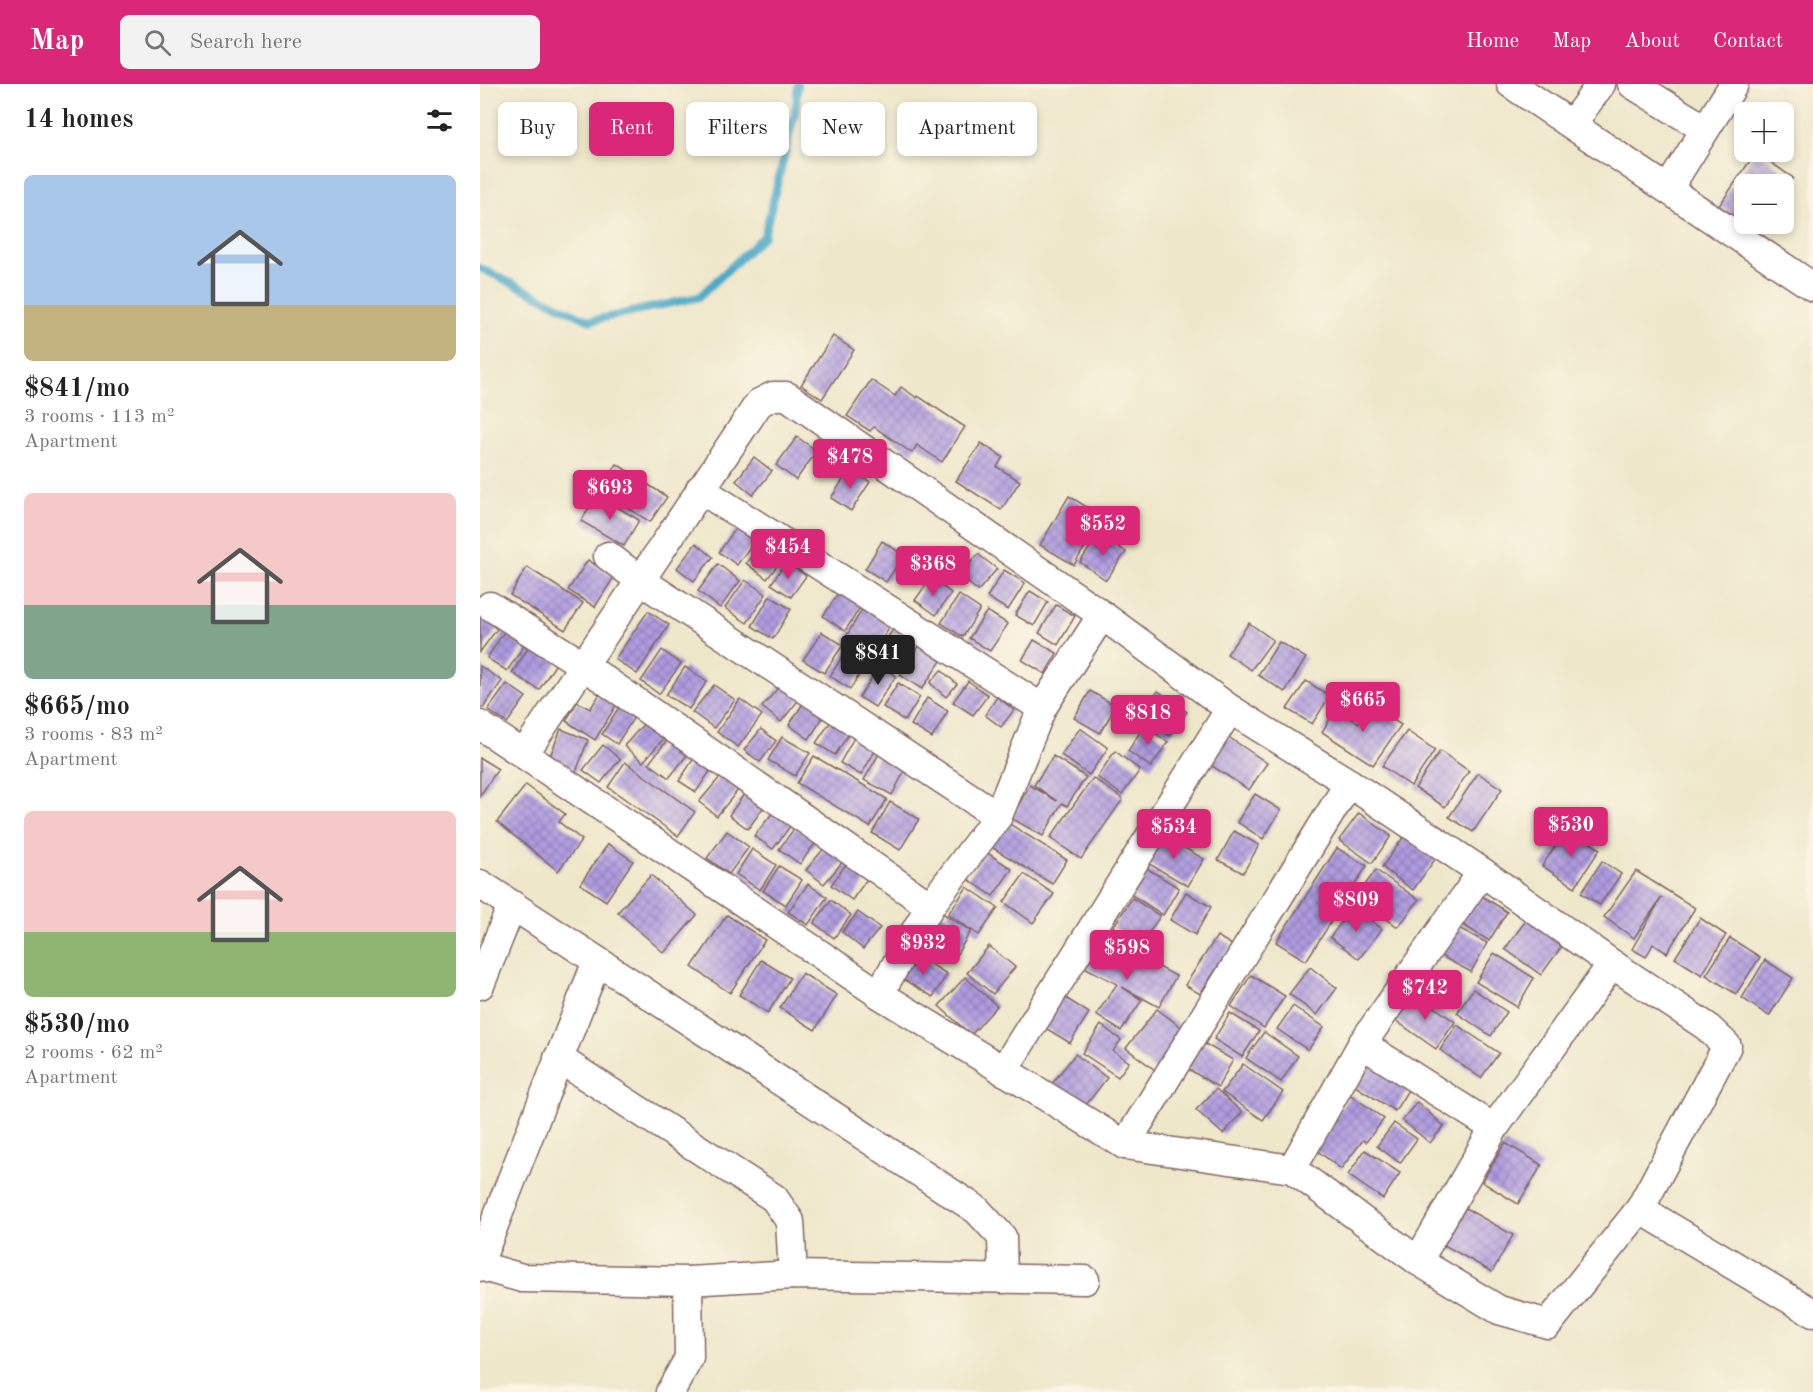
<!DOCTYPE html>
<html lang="en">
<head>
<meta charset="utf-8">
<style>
	:root { --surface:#fff; --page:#f2f2f2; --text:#222; --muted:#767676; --accent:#db2777 }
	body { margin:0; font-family:"Old Standard TT",serif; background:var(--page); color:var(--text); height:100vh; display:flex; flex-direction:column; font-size:22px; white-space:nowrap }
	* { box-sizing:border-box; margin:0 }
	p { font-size:20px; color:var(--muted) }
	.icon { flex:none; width:33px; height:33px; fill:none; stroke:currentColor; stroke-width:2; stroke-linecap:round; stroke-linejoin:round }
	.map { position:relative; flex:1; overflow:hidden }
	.panel { display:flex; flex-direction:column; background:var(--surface); width:480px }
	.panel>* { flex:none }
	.top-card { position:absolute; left:18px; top:18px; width:570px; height:54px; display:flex; gap:12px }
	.buttons { position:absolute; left:1254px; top:18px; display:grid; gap:12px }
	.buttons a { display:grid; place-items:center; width:60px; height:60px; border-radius:9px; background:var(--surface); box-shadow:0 3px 9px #0003; font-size:30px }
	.price { position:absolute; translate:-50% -51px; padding:0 14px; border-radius:6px; background:var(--accent); color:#fff; font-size:20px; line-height:39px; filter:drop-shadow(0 2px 3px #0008) }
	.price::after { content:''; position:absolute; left:50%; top:36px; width:18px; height:14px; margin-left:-9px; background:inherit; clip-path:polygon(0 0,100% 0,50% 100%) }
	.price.active { background:#222; color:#fff }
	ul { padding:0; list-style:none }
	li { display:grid; align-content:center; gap:12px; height:318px; padding:0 24px }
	li span { display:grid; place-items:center; height:186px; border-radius:9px; color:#555 }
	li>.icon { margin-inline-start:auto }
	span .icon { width:108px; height:108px; fill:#fffc; stroke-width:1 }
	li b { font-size:26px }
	h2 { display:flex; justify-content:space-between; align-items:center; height:72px; padding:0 24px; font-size:26px }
	.chip { padding:0 21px; border-radius:9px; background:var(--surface); box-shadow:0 3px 9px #0003; font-size:21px; line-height:54px }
	.chip.active { background:var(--accent); color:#fff }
	header { display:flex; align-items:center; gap:36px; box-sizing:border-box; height:84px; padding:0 30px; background:var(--accent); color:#fff }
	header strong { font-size:28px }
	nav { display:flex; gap:33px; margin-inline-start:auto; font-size:21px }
	.search { width:420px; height:54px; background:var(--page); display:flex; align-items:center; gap:15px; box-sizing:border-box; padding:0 21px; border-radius:9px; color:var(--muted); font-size:22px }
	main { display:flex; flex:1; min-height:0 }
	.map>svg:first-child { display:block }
</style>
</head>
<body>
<header>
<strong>Map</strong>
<div class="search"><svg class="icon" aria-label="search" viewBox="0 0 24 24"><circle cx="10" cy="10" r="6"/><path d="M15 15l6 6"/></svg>Search here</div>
<nav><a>Home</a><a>Map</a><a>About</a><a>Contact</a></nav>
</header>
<main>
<section class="panel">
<h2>14 homes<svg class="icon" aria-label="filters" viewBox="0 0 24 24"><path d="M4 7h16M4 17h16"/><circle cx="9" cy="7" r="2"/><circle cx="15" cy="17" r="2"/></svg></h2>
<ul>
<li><span style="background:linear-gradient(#a9c7e8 70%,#c2b280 0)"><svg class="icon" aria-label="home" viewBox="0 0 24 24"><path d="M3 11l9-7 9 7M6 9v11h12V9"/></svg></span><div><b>$841/mo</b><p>3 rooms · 113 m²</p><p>Apartment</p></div></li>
<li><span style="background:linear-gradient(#f6c9c9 60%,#7fa58c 0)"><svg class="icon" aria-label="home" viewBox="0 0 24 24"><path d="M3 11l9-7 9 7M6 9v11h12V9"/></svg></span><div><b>$665/mo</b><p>3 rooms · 83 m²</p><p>Apartment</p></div></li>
<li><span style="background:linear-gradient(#f6c9c9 65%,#8fb573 0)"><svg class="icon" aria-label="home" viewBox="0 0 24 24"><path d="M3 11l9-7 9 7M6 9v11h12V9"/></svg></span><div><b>$530/mo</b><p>2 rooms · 62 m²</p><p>Apartment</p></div></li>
</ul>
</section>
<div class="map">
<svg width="1333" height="1308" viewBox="0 0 1333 1308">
	<defs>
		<pattern id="building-cross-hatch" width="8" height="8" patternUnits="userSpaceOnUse" patternTransform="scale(1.5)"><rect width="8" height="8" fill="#ae9ce0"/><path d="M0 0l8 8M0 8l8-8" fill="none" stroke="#907fb6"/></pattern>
	</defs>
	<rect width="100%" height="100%" fill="#fcf5e5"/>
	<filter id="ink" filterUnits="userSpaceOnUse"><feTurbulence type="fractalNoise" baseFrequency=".0167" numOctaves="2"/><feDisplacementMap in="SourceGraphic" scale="12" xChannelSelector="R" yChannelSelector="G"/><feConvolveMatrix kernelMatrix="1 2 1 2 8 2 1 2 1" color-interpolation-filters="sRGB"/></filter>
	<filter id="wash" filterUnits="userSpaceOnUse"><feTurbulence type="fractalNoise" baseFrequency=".008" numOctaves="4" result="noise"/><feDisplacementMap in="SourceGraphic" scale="24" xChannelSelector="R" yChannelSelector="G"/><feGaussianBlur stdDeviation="1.35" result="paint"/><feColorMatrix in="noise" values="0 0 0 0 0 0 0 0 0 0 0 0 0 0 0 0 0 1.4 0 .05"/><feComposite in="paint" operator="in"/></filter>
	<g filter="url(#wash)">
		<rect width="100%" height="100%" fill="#eee7ca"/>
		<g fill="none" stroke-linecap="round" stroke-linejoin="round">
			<polyline stroke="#47a7c7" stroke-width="8" points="0,184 110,237 219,213 284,152 315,30 318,0"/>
		</g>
		<g id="blocks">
			<g fill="url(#building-cross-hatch)">
				<polygon points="1276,68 1313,94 1304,108 1304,100 1264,100 1264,138 1239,122"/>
				<polygon points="1266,140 1282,140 1277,147"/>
				<polygon points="353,252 374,266 342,315 321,301"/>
				<polygon points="391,296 415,312 421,303 437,314 438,312 485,343 462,378 437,361 432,369 394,343 390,347 367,332"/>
				<polygon points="317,353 337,367 316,396 296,381"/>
				<polygon points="501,359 523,373 517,383 540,397 521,426 476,397"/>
				<polygon points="274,373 292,387 273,411 256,397"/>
				<polygon points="137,380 187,413 170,438 120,406"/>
				<polygon points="370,385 390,398 371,427 351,414"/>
				<polygon points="117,411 159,436 144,462 101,437"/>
				<polygon points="589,412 623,433 594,481 560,461"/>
				<polygon points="259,439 278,452 257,481 239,468"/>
				<polygon points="619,450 646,468 626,496 600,478"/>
				<polygon points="284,457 304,473 287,495 266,479"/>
				<polygon points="402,457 424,471 406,498 385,485"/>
				<polygon points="216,459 233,473 214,497 197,484"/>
				<polygon points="498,470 517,485 498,507 480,492"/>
				<polygon points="108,476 134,493 115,523 88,506"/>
				<polygon points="306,478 326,492 311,513 291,500"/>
				<polygon points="238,480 260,497 240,524 218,507"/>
				<polygon points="47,483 103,519 85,546 30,511"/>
				<polygon points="524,486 545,499 528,526 507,513"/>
				<polygon points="451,494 471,509 456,531 435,516"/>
				<polygon points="265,496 286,510 267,539 245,524"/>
				<polygon points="361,505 383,519 365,547 343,532"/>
				<polygon points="550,507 568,518 554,542 535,531"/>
				<polygon points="479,511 500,525 483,553 461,539"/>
				<polygon points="290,512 311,525 293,555 272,542"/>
				<polygon points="576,521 595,532 578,561 559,549"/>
				<polygon points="384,522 412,539 392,573 364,556"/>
				<polygon points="168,527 189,541 157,590 135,575"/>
				<polygon points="507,527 528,540 510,567 489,554"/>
				<polygon points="0,532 17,545 0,568"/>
				<polygon points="769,539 793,556 771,586 747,570"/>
				<polygon points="414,543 431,553 416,579 398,570"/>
				<polygon points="24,548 44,562 27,587 7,574"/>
				<polygon points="342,548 363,561 344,589 323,576"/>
				<polygon points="554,556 577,569 565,590 542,576"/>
				<polygon points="799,558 826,574 805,608 778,591"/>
				<polygon points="50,561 77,578 59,606 32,589"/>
				<polygon points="439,562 461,577 442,605 420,591"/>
				<polygon points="367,565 388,578 370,605 350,592"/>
				<polygon points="182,566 201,580 179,610 161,597"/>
				<polygon points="0,582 22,597 3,624 0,622"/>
				<polygon points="400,582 416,592 395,623 379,613"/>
				<polygon points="205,583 227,597 209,625 186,611"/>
				<polygon points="461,586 477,600 466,613 450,599"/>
				<polygon points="488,597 508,611 493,631 473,618"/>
				<polygon points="826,597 850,612 832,640 807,625"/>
				<polygon points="302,599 321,613 301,638 282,623"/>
				<polygon points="418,599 440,613 425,637 403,623"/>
				<polygon points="27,600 46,613 27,639 8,626"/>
				<polygon points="868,600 887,615 874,632 855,617"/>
				<polygon points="234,601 255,616 234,644 212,628"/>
				<polygon points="610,607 636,622 620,649 594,634"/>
				<polygon points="678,607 707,628 690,652 661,631"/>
				<polygon points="120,610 137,620 115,656 86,637 97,618 110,625"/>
				<polygon points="517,613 534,626 521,643 505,631"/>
				<polygon points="447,614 468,627 452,654 431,641"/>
				<polygon points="260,615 282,631 258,663 237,648"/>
				<polygon points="326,615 346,629 329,655 309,641"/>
				<polygon points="141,620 156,630 137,660 122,650"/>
				<polygon points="891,621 921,641 893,681 842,648 856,625 879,639"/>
				<polygon points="355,631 374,642 355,671 336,659"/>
				<polygon points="168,635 187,651 163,678 144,662"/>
				<polygon points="664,642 688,658 671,683 648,667"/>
				<polygon points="600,644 628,664 609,691 581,671"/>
				<polygon points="81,645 108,656 96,688 68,677"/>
				<polygon points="281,645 296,657 280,678 264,666"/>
				<polygon points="927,647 955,666 931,702 902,682"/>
				<polygon points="376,650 398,662 381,691 360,679"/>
				<polygon points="747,652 787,679 769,706 729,680"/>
				<polygon points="302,653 330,669 315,692 288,676"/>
				<polygon points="188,655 208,670 189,694 169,679"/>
				<polygon points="123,661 140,675 121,699 103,686"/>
				<polygon points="635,667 660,686 642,711 617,693"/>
				<polygon points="960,667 989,687 965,723 935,704"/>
				<polygon points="218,668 235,680 216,708 199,697"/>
				<polygon points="400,668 427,682 412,711 384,696"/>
				<polygon points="334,672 407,715 390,743 317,699"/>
				<polygon points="573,672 606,693 587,722 582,719 563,752 531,734 550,701 577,717 554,701"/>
				<polygon points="0,674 18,685 0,712"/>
				<polygon points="145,678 215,728 198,752 128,703"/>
				<polygon points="998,689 1022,705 993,748 969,733"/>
				<polygon points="241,692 258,706 237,732 219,718"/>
				<polygon points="613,694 643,715 601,775 570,754"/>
				<polygon points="46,701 85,730 79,738 102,756 78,787 17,738"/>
				<polygon points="267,706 286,720 268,745 249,731"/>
				<polygon points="775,710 801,726 783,755 757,738"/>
				<polygon points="410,718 439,735 420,766 392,749"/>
				<polygon points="294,727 312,740 293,765 274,752"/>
				<polygon points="879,729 911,752 892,779 859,756"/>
				<polygon points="520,734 587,776 572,800 505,759"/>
				<polygon points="316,742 337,757 320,780 299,765"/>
				<polygon points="1087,744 1120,765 1095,803 1062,782"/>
				<polygon points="247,747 269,763 249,790 227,774"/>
				<polygon points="754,747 779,761 763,789 738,776"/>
				<polygon points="680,750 724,775 708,802 664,777"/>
				<polygon points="924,752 956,774 933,806 902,783"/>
				<polygon points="128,760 153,777 126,817 100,800"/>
				<polygon points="346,762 364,776 344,800 326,786"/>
				<polygon points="857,764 887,782 826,877 796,858"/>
				<polygon points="272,765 296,781 280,806 256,790"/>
				<polygon points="506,768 532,785 513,812 488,795"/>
				<polygon points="369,776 390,791 372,816 351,801"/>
				<polygon points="1122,777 1141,790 1120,821 1101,809"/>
				<polygon points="299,782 322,796 306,821 283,807"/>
				<polygon points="663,782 699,804 683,831 647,808"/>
				<polygon points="896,786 939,816 918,843 876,813"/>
				<polygon points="1156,787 1215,824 1187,869 1173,860 1166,873 1152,865 1182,813 1154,854 1124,833"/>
				<polygon points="544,790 574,810 553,839 524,818"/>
				<polygon points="171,791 217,831 184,869 138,828"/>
				<polygon points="328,800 347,813 328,841 308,828"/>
				<polygon points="487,803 518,824 499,851 468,830"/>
				<polygon points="706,808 731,823 715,851 690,836"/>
				<polygon points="999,810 1027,828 1009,857 980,839"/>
				<polygon points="652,814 680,832 661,861 633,843"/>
				<polygon points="351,816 371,831 354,854 334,839"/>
				<polygon points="873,823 902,845 879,875 850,853"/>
				<polygon points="459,827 491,847 472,878 439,858"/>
				<polygon points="378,828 400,844 383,865 362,848"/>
				<polygon points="247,831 285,856 250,909 212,883"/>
				<polygon points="1049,832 1085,858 1061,891 1025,865"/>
				<polygon points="1220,834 1246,851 1222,891 1195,874"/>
				<polygon points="971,840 1007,859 991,888 955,869"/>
				<polygon points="621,852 696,892 679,923 642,903 662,916 641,947 616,931 637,900 604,883"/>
				<polygon points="737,852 752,861 720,910 705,901"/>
				<polygon points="1250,854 1280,873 1256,910 1226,891"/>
				<polygon points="509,862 535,883 513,910 487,889"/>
				<polygon points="1014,869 1054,894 1037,923 996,898"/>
				<polygon points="434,870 467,890 453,913 419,893"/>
				<polygon points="281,876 310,894 288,929 259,911"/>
				<polygon points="1285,876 1313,894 1289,932 1262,914"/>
				<polygon points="830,883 857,904 837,931 809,910"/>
				<polygon points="322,889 357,911 335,946 300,924"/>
				<polygon points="771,891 805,912 784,944 751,922"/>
				<polygon points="485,893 517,922 491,951 459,922"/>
				<polygon points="993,905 1027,928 1011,952 977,929"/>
				<polygon points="935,909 975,938 956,965 915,936"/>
				<polygon points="581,911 609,929 590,959 562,942"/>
				<polygon points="813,922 844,943 828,966 797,945"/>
				<polygon points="677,925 709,949 679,989 646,964"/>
				<polygon points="750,929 779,947 762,973 734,955"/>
				<polygon points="621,941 641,956 633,967 649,978 638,993 602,969"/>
				<polygon points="977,941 1019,969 1001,994 960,966"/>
				<polygon points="784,948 818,972 801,998 766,974"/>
				<polygon points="718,956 753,976 738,1003 703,982"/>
				<polygon points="884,969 933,998 915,1027 867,997"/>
				<polygon points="595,970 627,994 603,1025 571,1001"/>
				<polygon points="763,980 803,1008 783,1036 742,1008"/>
				<polygon points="736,1005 762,1028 743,1050 716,1026"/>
				<polygon points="871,1011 904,1035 886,1058 883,1056 861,1085 835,1065 857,1036 853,1034"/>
				<polygon points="937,1018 964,1042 950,1059 922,1036"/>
				<polygon points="914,1039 937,1055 920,1079 897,1062"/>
				<polygon points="1025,1059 1062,1081 1038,1120 1002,1098"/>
				<polygon points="885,1066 920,1089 903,1115 868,1091"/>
				<polygon points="985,1124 1033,1151 1012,1188 964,1161"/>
			</g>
		</g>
	</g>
	<g filter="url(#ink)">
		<use href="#blocks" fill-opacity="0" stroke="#836563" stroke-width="1.5"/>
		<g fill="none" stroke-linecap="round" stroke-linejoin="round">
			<g stroke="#836563" stroke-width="31">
				<g id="minor">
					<polyline points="1031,0 1333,203"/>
					<polyline points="1152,0 1225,45"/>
					<polyline points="1092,40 1121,0"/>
					<polyline points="1188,105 1254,0"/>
					<polyline points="220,405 562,624"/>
					<polyline points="128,472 160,496 518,732"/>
					<polyline points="10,522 103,581 450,822"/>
					<polyline points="0,641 399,910 645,1061 812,1085 938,1177 1019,1226 1068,1240 1160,1125 1247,962 1226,942 1132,880 1002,788 869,699 750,625 622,531 307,312 293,312 279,319 44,670"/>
					<polyline points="0,800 497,1126 522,1153 523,1195"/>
					<polyline points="0,901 32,821"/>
					<polyline points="399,910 450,822 518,732 562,624 622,531"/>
					<polyline points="882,960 1014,1044"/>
					<polyline points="78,974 294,1114 310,1137 313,1191"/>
					<polyline points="523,987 750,625"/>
					<polyline points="645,1061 869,699"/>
					<polyline points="812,1085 882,960 1002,788"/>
					<polyline points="1160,1125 1333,1229"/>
					<polyline points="0,1177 117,877"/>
					<polyline points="938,1177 1014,1044 1132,880"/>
					<polyline points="0,1182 42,1194 208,1197 313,1191 605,1196"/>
					<polyline points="190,1308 209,1274 208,1197"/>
				</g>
			</g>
			<use href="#minor" stroke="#fff" stroke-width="28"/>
		</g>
	</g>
</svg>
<div class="buttons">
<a>+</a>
<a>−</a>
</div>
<b class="price" style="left:370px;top:406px">$478</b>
<b class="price" style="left:130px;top:437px">$693</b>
<b class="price" style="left:623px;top:473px">$552</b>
<b class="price" style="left:308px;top:496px">$454</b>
<b class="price" style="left:453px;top:513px">$368</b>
<b class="price active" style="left:398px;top:602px">$841</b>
<b class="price" style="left:883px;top:649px">$665</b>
<b class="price" style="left:668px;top:662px">$818</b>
<b class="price" style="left:1091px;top:774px">$530</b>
<b class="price" style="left:694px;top:776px">$534</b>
<b class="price" style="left:876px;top:849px">$809</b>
<b class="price" style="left:443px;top:892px">$932</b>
<b class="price" style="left:647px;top:897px">$598</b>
<b class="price" style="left:945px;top:937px">$742</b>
<div class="top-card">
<a class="chip">Buy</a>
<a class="chip active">Rent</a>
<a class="chip">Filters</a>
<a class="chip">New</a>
<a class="chip">Apartment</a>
</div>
</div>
</main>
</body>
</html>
